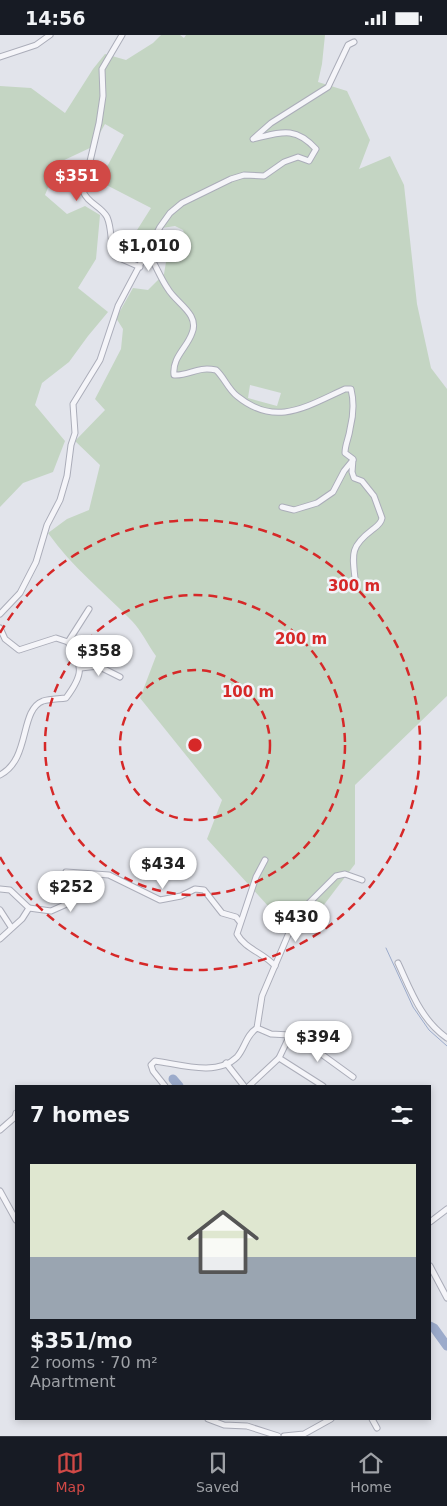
<!DOCTYPE html>
<html lang="en">
<head>
<meta charset="utf-8">
<style>
	:root { --surface:#171b24; --page:#20242c; --text:#f1f3f6; --muted:#9ea1a6; --line:#363941; --accent:#d14946 }
	body { margin:0; font-family:"DejaVu Sans",sans-serif; background:var(--page); color:var(--text); height:100vh; display:flex; flex-direction:column; font-size:19px; white-space:nowrap }
	* { box-sizing:border-box; margin:0 }
	p { font-size:16px; color:var(--muted) }
	.icon { flex:none; width:28px; height:28px; fill:none; stroke:currentColor; stroke-width:2; stroke-linecap:round; stroke-linejoin:round }
	.map { position:relative; flex:1; overflow:hidden }
	.side { position:absolute; left:15px; top:1050px; width:416px; height:335px; display:flex; flex-direction:column; background:var(--surface); border-radius:0px; box-shadow:0 2px 8px #0003 }
	.side>* { flex:none }
	.price { position:absolute; translate:-50% -42px; padding:0 11px; border-radius:18px; background:#fff; color:#222; font-size:16px; line-height:32px; filter:drop-shadow(0 1px 2px #0008) }
	.price::after { content:''; position:absolute; left:50%; top:30px; width:15px; height:11px; margin-left:-8px; background:inherit; clip-path:polygon(0 0,100% 0,50% 100%) }
	.price.on { background:var(--accent); color:#fff }
	ul { padding:0; list-style:none }
	li { display:grid; align-content:center; gap:10px; height:265px; padding:0 15px }
	li span { display:grid; place-items:center; height:155px; border-radius:0px; color:#555 }
	li>.icon { margin-inline-start:auto }
	span .icon { width:90px; height:90px; fill:#fffc; stroke-width:1 }
	li b { font-size:21px }
	h2 { display:flex; justify-content:space-between; align-items:center; height:60px; padding:0 15px; font-size:21px }
	.status { display:flex; justify-content:space-between; align-items:center; height:35px; padding:0 25px; background:var(--surface); direction:ltr }
	.status svg { height:14px; fill:currentColor }
	.menu { display:flex; justify-content:space-around; align-items:center; height:70px; border-top:1px solid var(--line); background:var(--surface); font-size:14px; color:var(--muted) }
	.menu a { display:grid; justify-items:center; gap:2px }
	.menu .on { color:var(--accent) }
	.map>svg:first-child { display:block }
</style>
</head>
<body>
<div class="status"><b>14:56</b><svg viewBox="0 0 49 12"><path d="M0 12V9h3v3zM5 12V6h3v6zM10 12V3h3v9zM15 12V0h3v12zM26 1h20v11H26zM47 4h2v5h-2z"/></svg></div>
<div class="map">
<svg width="447" height="1401" viewBox="0 0 447 1401">
	<rect width="100%" height="100%" fill="#e2e4eb"/>
	<path fill="#c4d5c3" fill-rule="evenodd" d="M161,0H180L184,3L186,0H325L322,29L318,47L347,56L370,105L359,134L390,121L404,150L417,269L431,333L447,354V661L355,750V829L304,896L268,871L207,804L222,765L140,663L156,621C148,610 141,595 132,586C103,556 72,532 48,498L67,484L89,475L100,430L75,406L105,375L95,364L121,314L123,294L116,283L133,253L148,255L164,239L167,221L179,219L186,206L183,195L175,191L162,193L159,188L146,218L139,215L133,227L124,222L121,210L132,203L151,173L91,142L108,130L124,100L105,89L92,112L58,128L45,160L67,179L85,171L100,180L96,224L78,253L108,277L88,301L69,327L42,348L35,370L65,406L53,437L23,448L0,472V51L31,53L65,78L93,34L105,19L126,25L153,8ZM250,350L281,358L277,371L248,363Z"/>
	<g fill="none" stroke-linecap="round" stroke-linejoin="round">
		<polyline stroke="#9cabcb" stroke-width="1" points="386,913 413,972 429,995 447,1011"/>
		<g stroke="#9cabcb" stroke-width="9">
			<polyline points="173,1044 179,1051"/>
			<polyline points="430,1291 434,1293 447,1311"/>
		</g>
		<g stroke="#abadb9" stroke-width="7">
			<g id="street">
				<path d="M122,0L102,34L103,61L99,88L83,156C87,168 101,171 107,182C113,196 109,208 115,221L140,232"/>
				<polyline points="0,22 36,10 50,0"/>
				<path d="M146,221L151,223C157,233 161,244 168,254C176,268 200,279 192,298C187,313 172,322 174,340C190,341 196,331 216,335C224,342 228,354 237,361C276,393 307,371 345,354H351C354,366 353,382 350,394C349,403 345,409 345,418L353,424L352,437L354,443L362,446L374,461L382,483C381,489 376,492 372,495C351,511 352,518 355,543"/>
				<polyline points="282,472 294,475 317,468 333,457 344,436 353,425"/>
				<path d="M0,579L20,558L36,527L47,490L60,465L67,441L71,410L75,398L73,369L100,325L118,271L160,192L170,178L182,168L231,144L244,140L264,141L284,127L298,122L309,126L316,114C295,91 282,97 253,104L271,88L328,52L348,10L354,7"/>
				<path d="M0,593L5,604L19,615L56,603L68,607C83,632 84,639 66,663C59,664 50,664 43,666C19,675 31,724 0,740"/>
				<polyline points="68,607 89,574"/>
				<polyline points="81,633 98,631 120,642"/>
				<path d="M265,825L256,842L237,899C245,914 264,918 275,931"/>
				<polyline points="0,854 10,855 29,873 22,884 0,904"/>
				<polyline points="29,873 51,876 69,868 66,837 109,840 160,865 181,861 195,854 204,855 222,878 236,882 240,887"/>
				<polyline points="0,875 11,892"/>
				<path d="M398,928C411,956 421,985 447,1003"/>
				<polyline points="257,993 262,961 288,900 308,869 336,841 345,839 362,845"/>
				<polyline points="290,1000 302,1005 353,1042"/>
				<polyline points="226,1028 244,1051"/>
				<path d="M165,1051L153,1036L151,1030L155,1026C179,1029 217,1042 237,1022C245,1013 246,1000 257,993L271,999L290,1000L279,1023L323,1051"/>
				<polyline points="249,1051 279,1023"/>
				<polyline points="0,1095 15,1082 16,1078"/>
				<polyline points="0,1156 16,1185"/>
				<polyline points="430,1187 447,1174"/>
				<polyline points="430,1231 447,1263"/>
				<polyline points="208,1384 224,1390 247,1391 278,1401"/>
				<polyline points="372,1384 377,1393"/>
				<polyline points="284,1401 304,1399 331,1384"/>
			</g>
		</g>
		<use href="#street" stroke="#f5f5f9" stroke-width="5"/>
	</g>
	<g fill="none" stroke="#d62828" stroke-width="2.5" stroke-dasharray="9 6">
		<circle cx="195" cy="710" r="75"/>
		<circle cx="195" cy="710" r="150"/>
		<path d="M0 598A225 225 0 1 1 0 822"/>
	</g>
	<circle cx="195" cy="710" r="8" fill="#d62828" stroke="#f2f3f8" stroke-width="2.5"/>
	<g font-size="15" text-anchor="middle" font-weight="bold" fill="#d62828" stroke="#f2f3f8" stroke-width="5" stroke-linejoin="round" paint-order="stroke">
		<text x="354" y="556">300 m</text>
		<text x="301" y="609">200 m</text>
		<text x="248" y="662">100 m</text>
	</g>
</svg>
<b class="price on" style="left:77px;top:167px">$351</b>
<b class="price" style="left:149px;top:237px">$1,010</b>
<b class="price" style="left:99px;top:642px">$358</b>
<b class="price" style="left:163px;top:855px">$434</b>
<b class="price" style="left:71px;top:878px">$252</b>
<b class="price" style="left:296px;top:908px">$430</b>
<b class="price" style="left:318px;top:1028px">$394</b>
<section class="side">
<h2>7 homes<svg class="icon" aria-label="filters" viewBox="0 0 24 24"><path d="M4 7h16M4 17h16"/><circle cx="9" cy="7" r="2"/><circle cx="15" cy="17" r="2"/></svg></h2>
<ul>
<li><span style="background:linear-gradient(#dfe7d0 60%,#9aa5b1 0)"><svg class="icon" aria-label="home" viewBox="0 0 24 24"><path d="M3 11l9-7 9 7M6 9v11h12V9"/></svg></span><div><b>$351/mo</b><p>2 rooms · 70 m²</p><p>Apartment</p></div></li>
</ul>
</section>
</div>
<nav class="menu">
<a class="on"><svg class="icon" aria-label="map" viewBox="0 0 24 24"><path d="M3 6l6-2 6 2 6-2v14l-6 2-6-2-6 2zM9 4v14M15 6v14"/></svg>Map</a>
<a><svg class="icon" aria-label="saved" viewBox="0 0 24 24"><path d="M7 4h10v16l-5-4-5 4z"/></svg>Saved</a>
<a><svg class="icon" aria-label="home" viewBox="0 0 24 24"><path d="M3 11l9-7 9 7M6 9v11h12V9"/></svg>Home</a>
</nav>
</body>
</html>
